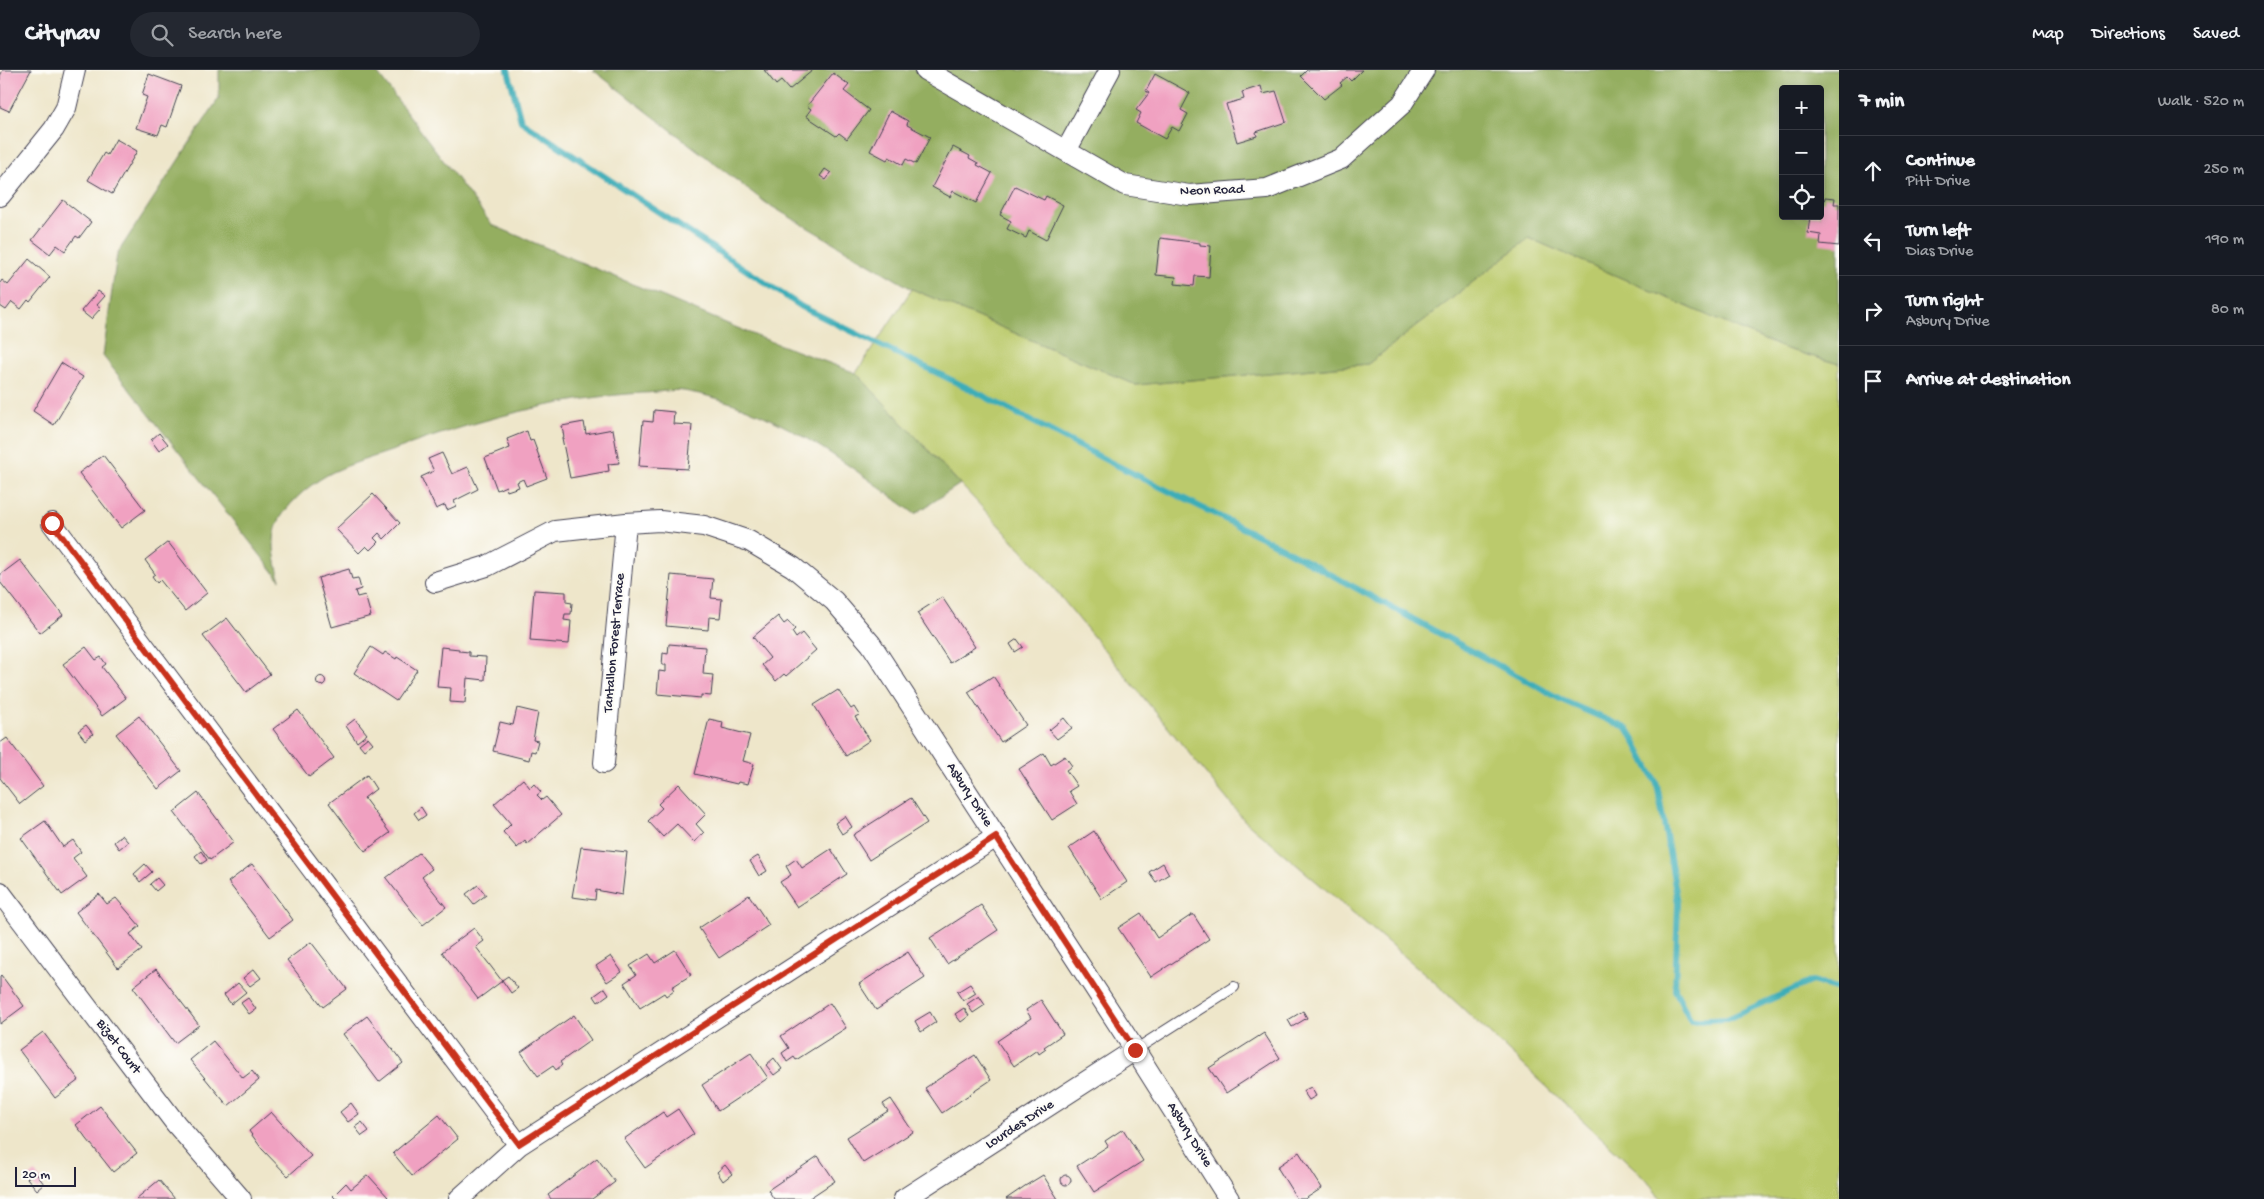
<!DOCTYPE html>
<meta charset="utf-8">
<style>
:root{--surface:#171b24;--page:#242831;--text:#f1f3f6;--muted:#9ea1a6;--line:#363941}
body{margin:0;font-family:"Gochi Hand",sans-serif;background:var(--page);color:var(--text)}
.controls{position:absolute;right:15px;top:15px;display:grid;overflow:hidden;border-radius:5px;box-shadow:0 2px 12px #0003}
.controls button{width:45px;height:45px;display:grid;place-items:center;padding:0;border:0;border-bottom:1px solid var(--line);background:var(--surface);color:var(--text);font:25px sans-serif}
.scale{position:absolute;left:15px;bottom:12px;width:61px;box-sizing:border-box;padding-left:5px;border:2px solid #22223b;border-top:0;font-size:14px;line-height:18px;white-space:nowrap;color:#22223b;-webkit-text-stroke:4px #fdfcf7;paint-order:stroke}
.stop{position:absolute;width:15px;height:15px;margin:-11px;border:4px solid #c8321e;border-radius:50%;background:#fff}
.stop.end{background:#c8321e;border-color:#fff;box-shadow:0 1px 5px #0008}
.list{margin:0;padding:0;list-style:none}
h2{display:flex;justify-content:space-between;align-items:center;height:65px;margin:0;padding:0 20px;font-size:21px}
h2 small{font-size:16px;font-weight:400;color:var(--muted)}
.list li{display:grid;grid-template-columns:32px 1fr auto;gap:15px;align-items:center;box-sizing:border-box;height:70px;padding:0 20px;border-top:1px solid var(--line)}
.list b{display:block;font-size:19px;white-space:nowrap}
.list p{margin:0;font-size:16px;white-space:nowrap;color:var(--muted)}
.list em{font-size:16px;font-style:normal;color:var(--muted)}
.icon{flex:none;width:28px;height:28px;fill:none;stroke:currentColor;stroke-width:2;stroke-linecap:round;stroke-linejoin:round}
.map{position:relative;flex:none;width:1839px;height:1129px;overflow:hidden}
header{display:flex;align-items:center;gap:30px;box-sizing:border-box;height:70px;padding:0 25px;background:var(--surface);border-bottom:1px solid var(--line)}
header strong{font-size:24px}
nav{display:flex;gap:28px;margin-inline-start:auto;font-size:18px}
.search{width:350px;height:45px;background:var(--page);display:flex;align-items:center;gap:12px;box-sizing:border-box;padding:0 18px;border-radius:28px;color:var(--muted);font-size:19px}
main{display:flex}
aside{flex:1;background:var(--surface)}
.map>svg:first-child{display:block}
.green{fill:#bbca6c;stroke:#6e7654}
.forest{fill:#94ae60;stroke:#5b684e;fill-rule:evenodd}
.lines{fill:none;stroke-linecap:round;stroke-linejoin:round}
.stream{stroke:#3dadb8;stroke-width:6}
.building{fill:#f0a1c1}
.service-casing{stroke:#413f50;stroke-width:12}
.minor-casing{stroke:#413f50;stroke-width:22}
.service{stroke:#fff;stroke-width:10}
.minor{stroke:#fff;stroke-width:20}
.route{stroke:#c8321e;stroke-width:6}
.labels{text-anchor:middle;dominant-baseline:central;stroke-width:4.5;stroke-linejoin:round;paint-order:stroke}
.street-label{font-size:14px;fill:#22223b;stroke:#fdfcf7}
</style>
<header>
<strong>Citynav</strong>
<div class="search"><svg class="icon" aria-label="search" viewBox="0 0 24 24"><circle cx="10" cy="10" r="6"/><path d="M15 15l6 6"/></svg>Search here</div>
<nav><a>Map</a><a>Directions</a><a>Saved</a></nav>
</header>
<main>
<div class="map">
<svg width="1839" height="1129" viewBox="0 0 1839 1129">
<rect width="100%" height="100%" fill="#fdfcf7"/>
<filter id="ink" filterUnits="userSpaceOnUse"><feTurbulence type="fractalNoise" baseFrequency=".02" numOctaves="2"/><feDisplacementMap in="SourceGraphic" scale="10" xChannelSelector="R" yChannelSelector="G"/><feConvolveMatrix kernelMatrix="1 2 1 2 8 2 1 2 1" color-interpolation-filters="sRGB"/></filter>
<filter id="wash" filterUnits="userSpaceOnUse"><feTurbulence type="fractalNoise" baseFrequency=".0096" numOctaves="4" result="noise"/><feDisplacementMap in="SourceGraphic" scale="20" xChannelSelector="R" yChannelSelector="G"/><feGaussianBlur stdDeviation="1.12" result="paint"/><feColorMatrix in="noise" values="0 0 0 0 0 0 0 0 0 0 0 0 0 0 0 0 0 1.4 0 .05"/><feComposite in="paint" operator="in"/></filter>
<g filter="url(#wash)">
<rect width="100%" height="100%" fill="#eee6ca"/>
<!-- green -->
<path class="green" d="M 1529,168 L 1783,278 L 1839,294 L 1839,1129 L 1660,1129 L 1648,1111 L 1430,908 L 1244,750 L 1023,481 L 856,303 L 912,219 L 1136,315 L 1368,294 Z"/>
<!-- forest -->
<path class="forest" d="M 219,0 L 375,0 L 492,155 L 759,267 L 856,303 L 960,414 L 915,444 C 847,393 771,335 684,321 C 671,319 656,323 642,323 C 557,328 474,351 394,380 C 374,387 352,393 333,402 C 313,412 293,428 281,447 C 269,467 275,488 280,510 L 103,286 L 117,184 L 219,28 Z
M 593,0 L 1839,0 L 1839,294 L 1783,278 L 1529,168 L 1368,294 L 1136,315 L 912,219 L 766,133 ZM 1783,19 L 1820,19 L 1820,146 L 1783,146 Z"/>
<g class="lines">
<!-- stream -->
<path class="stream" d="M 508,0 L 521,51 L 802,237 L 974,321 L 1108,391 L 1271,472 L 1564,631 L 1628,659 L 1657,714 L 1678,833 L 1675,920 L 1691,951 L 1727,949 L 1812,911 L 1839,919"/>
</g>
<g id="blocks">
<!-- building -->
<path class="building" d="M 3,0 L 31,0 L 9,41 L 0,37 L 0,6 Z
M 764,0 L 813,0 L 789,20 L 781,11 L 776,15 Z
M 1307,0 L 1362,0 L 1351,11 L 1347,7 L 1340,13 L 1342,15 L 1324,29 L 1301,6 Z
M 833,3 L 849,15 L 844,21 L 869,40 L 847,69 L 839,63 L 836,66 L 806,46 L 811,39 L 807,36 Z
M 149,4 L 181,16 L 167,57 L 162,55 L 158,65 L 136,58 L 147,27 L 142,25 Z
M 1155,4 L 1190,23 L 1181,40 L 1188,44 L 1179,61 L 1172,57 L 1165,69 L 1136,53 L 1141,43 L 1136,40 L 1149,23 L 1146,21 Z
M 1261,16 L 1263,24 L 1276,21 L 1286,52 L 1256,62 L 1257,66 L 1237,72 L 1226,34 L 1244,29 L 1242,22 Z
M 890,41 L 908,51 L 907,55 L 930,67 L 916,94 L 906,89 L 903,95 L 889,87 L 887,90 L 870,81 Z
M 116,69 L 137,81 L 112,124 L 88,110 L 104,83 L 107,85 Z
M 953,77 L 970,86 L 969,88 L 978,93 L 977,95 L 992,103 L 976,133 L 953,121 L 950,127 L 932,117 Z
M 825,99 L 831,103 L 826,110 L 820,106 Z
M 1015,116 L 1044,130 L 1046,126 L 1063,135 L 1046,170 L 1029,161 L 1026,168 L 1007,159 L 1011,151 L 1000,145 Z
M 1825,127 L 1835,128 L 1834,134 L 1839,134 L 1839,176 L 1820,174 L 1821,165 L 1808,163 L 1810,146 L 1820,146 L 1820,132 L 1824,132 Z
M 63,130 L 91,152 L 79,168 L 76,166 L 65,181 L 57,175 L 50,184 L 32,170 Z
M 1160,168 L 1200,173 L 1200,175 L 1211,176 L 1209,207 L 1195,206 L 1194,216 L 1175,214 L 1176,207 L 1156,205 Z
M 29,189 L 50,207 L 30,232 L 28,230 L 21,239 L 12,232 L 6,240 L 0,236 L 0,213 L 2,210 L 8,215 Z
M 98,221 L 105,226 L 97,235 L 101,238 L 91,249 L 81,241 Z
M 61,293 L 83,307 L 54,355 L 33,341 Z
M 654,340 L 674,342 L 673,354 L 692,355 L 688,399 L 639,396 L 643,351 L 653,352 Z
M 584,352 L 586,364 L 613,359 L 619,393 L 608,394 L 609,401 L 570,408 L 562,368 L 564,368 L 562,356 Z
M 527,361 L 530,371 L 533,370 L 547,408 L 526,416 L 523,409 L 517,412 L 519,417 L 507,421 L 506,416 L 497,420 L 485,388 L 510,378 L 507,369 Z
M 159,363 L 168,374 L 159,381 L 151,370 Z
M 442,383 L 452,404 L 468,397 L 478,419 L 454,431 L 456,436 L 447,440 L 445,435 L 436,439 L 421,407 L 434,401 L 428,389 Z
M 103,385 L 145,440 L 121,458 L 79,403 Z
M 373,424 L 400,453 L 384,469 L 379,463 L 374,468 L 378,472 L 370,480 L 366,476 L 359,483 L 336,459 Z
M 168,472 L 207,523 L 185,541 L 160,510 L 157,513 L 152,506 L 155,504 L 145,490 Z
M 20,490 L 63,545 L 40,563 L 0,512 L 0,505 Z
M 349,499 L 352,509 L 358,508 L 361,519 L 355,521 L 357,527 L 365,525 L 371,546 L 332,557 L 318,508 Z
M 671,505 L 713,509 L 711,528 L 722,529 L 720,548 L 709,547 L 708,560 L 666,556 Z
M 534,520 L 566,522 L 566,532 L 572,533 L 571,544 L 565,544 L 564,550 L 571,551 L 569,574 L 530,571 Z
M 942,527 L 975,577 L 950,593 L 917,543 Z
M 778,546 L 784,554 L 788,551 L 795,559 L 792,562 L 796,568 L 802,563 L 816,580 L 786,606 L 784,604 L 776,611 L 762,595 L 770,588 L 753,567 Z
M 227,548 L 270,604 L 246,622 L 203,566 Z
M 1017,569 L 1023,577 L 1015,582 L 1010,574 Z
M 669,574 L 705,577 L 703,604 L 713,605 L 711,626 L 701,625 L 701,628 L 657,624 L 659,601 L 666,602 L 666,595 L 662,595 L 663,583 L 668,584 Z
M 86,577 L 96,590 L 101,587 L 106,594 L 102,597 L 126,628 L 102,646 L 63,594 Z
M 371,577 L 383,585 L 385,582 L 396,589 L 397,587 L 417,600 L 396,631 L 354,603 Z
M 441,577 L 459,579 L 459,581 L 469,582 L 469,586 L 486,587 L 485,610 L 467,608 L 465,633 L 450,632 L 451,618 L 437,617 Z
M 993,606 L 1026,655 L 1001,672 L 968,622 Z
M316.5 611a4.5 4.5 0 1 1 9 0a4.5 4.5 0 1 1-9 0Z
M 838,620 L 851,639 L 854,637 L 859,645 L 855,647 L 870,670 L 846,686 L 814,635 Z
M 517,638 L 538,643 L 533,670 L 538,671 L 535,682 L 531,681 L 529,690 L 493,681 L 500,652 L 513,655 Z
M 298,640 L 334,688 L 309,707 L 273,659 Z
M 139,646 L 181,701 L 158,719 L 116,664 Z
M 1064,648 L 1072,658 L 1057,669 L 1049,660 Z
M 355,649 L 367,664 L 357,672 L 346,656 Z
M 709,649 L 723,652 L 722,658 L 750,665 L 743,691 L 754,694 L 748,714 L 738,712 L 737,714 L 695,704 Z
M 86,655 L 93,664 L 85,670 L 78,661 Z
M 368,667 L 373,673 L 364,680 L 359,674 Z
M 7,668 L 43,716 L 20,734 L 0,708 L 0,673 Z
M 1044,683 L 1051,695 L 1065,686 L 1072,696 L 1066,700 L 1077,716 L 1069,721 L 1077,734 L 1052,750 L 1019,699 Z
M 367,705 L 376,719 L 364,728 L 390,763 L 365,781 L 329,733 Z
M 523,709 L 530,718 L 534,714 L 541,722 L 537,725 L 542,730 L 546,727 L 561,745 L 527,774 L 525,771 L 517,778 L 503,762 L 511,754 L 494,734 Z
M 679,714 L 706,744 L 696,754 L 704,763 L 694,772 L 677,754 L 663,767 L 648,751 L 662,738 L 658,734 Z
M 198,723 L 234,772 L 210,790 L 174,742 Z
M 911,728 L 927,753 L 869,790 L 853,765 Z
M 421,737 L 426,745 L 419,750 L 414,743 Z
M 845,746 L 852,757 L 842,764 L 835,753 Z
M 45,751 L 63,777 L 73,770 L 81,782 L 73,788 L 87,807 L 62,825 L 21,768 Z
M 1094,761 L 1127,812 L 1102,829 L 1069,778 Z
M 122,765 L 128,772 L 119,779 L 114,772 Z
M 581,777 L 627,782 L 622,825 L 596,820 L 595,830 L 572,827 Z
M 831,779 L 847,804 L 797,837 L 780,812 L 791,805 L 786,796 L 796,789 L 802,798 Z
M 201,781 L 207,790 L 201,794 L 195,786 Z
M 419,783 L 432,799 L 422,807 L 446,837 L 423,855 L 386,808 Z
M 758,786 L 767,801 L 759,806 L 750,791 Z
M 1163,793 L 1169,804 L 1156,812 L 1149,802 Z
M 145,794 L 152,802 L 140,812 L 134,804 Z
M 252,794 L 293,850 L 270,867 L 228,812 Z
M 157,808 L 163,815 L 156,821 L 150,814 Z
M 478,815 L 486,825 L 474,834 L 466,824 Z
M 99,824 L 107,834 L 116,828 L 140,856 L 130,864 L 142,880 L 118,898 L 76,842 Z
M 749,825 L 769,855 L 719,888 L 699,858 Z
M 981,835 L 998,860 L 947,894 L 930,868 Z
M 1141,843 L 1157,868 L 1193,844 L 1209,869 L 1151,907 L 1118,858 Z
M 474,858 L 484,871 L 476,877 L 502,911 L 478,929 L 442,882 Z
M 311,872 L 347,919 L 323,937 L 287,890 Z
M 675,880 L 691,905 L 672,917 L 674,920 L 666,926 L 664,923 L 640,938 L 624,913 L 636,905 L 630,896 L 649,884 L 655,893 Z
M 908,882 L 925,908 L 876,940 L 859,914 Z
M 611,886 L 622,902 L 607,912 L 596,896 Z
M 156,899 L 199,955 L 175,973 L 133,917 Z
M 254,899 L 261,908 L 250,916 L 243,908 Z
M 1,905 L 24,936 L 0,954 L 0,906 Z
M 508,906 L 518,918 L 511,923 L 502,910 Z
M 238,913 L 246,922 L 231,934 L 224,925 Z
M 970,914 L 976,923 L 963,931 L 957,922 Z
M 605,918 L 609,924 L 598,932 L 594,926 Z
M 979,926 L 985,935 L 973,943 L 967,934 Z
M 248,928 L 256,939 L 249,944 L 241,933 Z
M 1041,930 L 1063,964 L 1044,977 L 1046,979 L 1039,984 L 1037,980 L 1014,996 L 997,971 L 1031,948 L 1026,940 Z
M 830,933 L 846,958 L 796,990 L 794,987 L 787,992 L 782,983 L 789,978 L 781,966 Z
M 964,938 L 969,946 L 961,952 L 955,944 Z
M 1303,941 L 1307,948 L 1292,957 L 1288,950 Z
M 930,942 L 936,952 L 921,962 L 915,951 Z
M 574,945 L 591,970 L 560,992 L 562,995 L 556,1000 L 553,996 L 538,1006 L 521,982 Z
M 367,946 L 403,993 L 379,1012 L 343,964 Z
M 43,962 L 79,1010 L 55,1028 L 19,980 Z
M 1264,963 L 1280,988 L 1226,1023 L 1209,998 Z
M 213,971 L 243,1008 L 252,1001 L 259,1010 L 228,1036 L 190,990 Z
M 751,983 L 768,1008 L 718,1041 L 702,1015 Z
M 975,985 L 991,1010 L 942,1043 L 925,1018 Z
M 774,988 L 782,999 L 774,1005 L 766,995 Z
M 1311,1017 L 1316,1026 L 1309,1030 L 1303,1021 Z
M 891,1029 L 913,1062 L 863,1093 L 847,1067 L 888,1041 L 883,1034 Z
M 351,1033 L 359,1044 L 348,1052 L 340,1042 Z
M 100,1036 L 137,1083 L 113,1102 L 76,1055 Z
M 678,1039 L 694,1064 L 645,1098 L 624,1069 L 663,1042 L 666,1047 Z
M 271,1042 L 311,1086 L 288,1106 L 262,1079 L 249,1061 Z
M 439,1045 L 458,1069 L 412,1106 L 393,1083 Z
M 362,1052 L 369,1061 L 362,1066 L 355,1057 Z
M 1123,1059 L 1143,1091 L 1094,1122 L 1077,1096 L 1108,1076 L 1105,1071 Z
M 1299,1082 L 1322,1118 L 1305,1129 L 1297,1129 L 1277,1097 Z
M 818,1086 L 835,1111 L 808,1129 L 774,1129 L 768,1120 Z
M 597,1088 L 615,1112 L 592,1129 L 551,1129 L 548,1125 Z
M 725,1095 L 732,1104 L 723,1111 L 717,1102 Z
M 35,1102 L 44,1114 L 37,1120 L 27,1108 Z
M1061 1110a5 5 0 1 1 10 0a5 5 0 1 1-10 0Z
M 368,1105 L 388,1127 L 385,1129 L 336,1129 L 333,1126 L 346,1113 L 351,1119 Z
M 1043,1105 L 1058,1129 L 1006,1129 L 1025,1116 Z
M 159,1110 L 175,1129 L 136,1129 Z"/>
</g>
</g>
<g filter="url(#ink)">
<use href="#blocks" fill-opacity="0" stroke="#413f50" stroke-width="1"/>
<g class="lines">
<!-- service casing -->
<g class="service-casing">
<path id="service" d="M 1135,980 L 1234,917"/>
</g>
<!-- minor casing -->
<g class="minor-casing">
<path id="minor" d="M 925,0 L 1125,115 L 1189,125 L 1267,119 L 1341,89 L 1402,34 L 1424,0
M 1066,81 L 1110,0
M 0,126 L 54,59 L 66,38 L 75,0
M 52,453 L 519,1075
M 435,512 L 487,496 L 555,461 L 626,453 L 660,451 L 704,456 L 749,471 L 793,497 L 834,531 L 871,574 L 1135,980 L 1229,1129
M 604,693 L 626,453
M 0,822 L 176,1054 L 241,1129
M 459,1129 L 519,1075 L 996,767
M 904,1129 L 1135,980"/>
</g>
<!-- service -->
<use href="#service" class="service"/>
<!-- minor -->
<use href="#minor" class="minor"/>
</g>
</g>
<g class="lines" filter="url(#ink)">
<!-- route -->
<path class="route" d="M 52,453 L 519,1074 L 996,767 L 1135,980"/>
</g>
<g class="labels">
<!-- street labels -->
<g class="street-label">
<text transform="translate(1212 121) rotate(-2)">Neon Road</text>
<text transform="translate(615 573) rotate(-85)">Tantallon Forest Terrace</text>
<text transform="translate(969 725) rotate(57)">Asbury Drive</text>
<text transform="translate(118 977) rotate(53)">Bizet Court</text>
<text transform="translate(1020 1055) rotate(-33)">Lourdes Drive</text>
<text transform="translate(1189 1065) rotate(58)">Asbury Drive</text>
</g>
</g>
</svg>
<div class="controls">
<button>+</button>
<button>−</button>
<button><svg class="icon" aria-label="locate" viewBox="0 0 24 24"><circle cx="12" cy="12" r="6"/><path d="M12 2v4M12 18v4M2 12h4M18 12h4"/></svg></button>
</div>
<div class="scale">20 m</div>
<div class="stop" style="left:52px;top:453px"></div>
<div class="stop end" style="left:1135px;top:980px"></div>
</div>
<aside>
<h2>7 min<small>Walk · 520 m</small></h2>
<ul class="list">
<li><svg class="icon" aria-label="ahead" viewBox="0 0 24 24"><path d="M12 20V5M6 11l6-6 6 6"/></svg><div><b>Continue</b><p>Pitt Drive</p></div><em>250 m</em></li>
<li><svg class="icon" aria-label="left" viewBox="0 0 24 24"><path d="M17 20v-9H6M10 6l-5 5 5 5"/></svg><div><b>Turn left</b><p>Dias Drive</p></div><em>190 m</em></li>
<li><svg class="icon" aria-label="right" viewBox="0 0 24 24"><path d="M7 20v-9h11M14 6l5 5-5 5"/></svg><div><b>Turn right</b><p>Asbury Drive</p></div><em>80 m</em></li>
<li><svg class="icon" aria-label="arrive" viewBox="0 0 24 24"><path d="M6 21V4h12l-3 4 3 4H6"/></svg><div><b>Arrive at destination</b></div></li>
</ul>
</aside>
</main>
